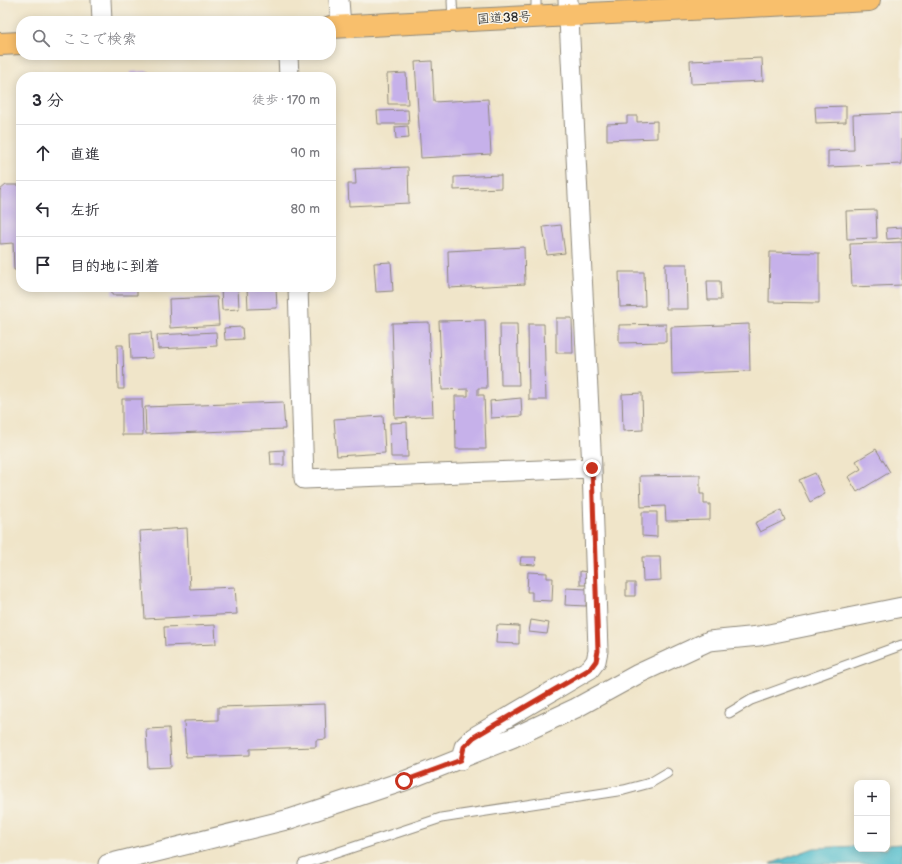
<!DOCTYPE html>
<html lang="ja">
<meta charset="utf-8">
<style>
:root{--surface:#fff;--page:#f2f2f3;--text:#2b2b33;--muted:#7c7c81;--line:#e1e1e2}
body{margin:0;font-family:"Balsamiq Sans","Klee One",sans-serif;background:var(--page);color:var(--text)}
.controls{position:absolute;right:12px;bottom:12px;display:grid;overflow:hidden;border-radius:8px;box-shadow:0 2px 10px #0003}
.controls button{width:36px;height:36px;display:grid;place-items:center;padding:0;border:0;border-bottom:1px solid var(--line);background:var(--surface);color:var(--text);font:20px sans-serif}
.stop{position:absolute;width:12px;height:12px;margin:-9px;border:3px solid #c8321e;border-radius:50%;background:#fff}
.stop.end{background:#c8321e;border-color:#fff;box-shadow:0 1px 4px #0008}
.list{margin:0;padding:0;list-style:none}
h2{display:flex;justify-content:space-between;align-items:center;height:52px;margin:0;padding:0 16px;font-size:17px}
h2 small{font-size:13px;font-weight:400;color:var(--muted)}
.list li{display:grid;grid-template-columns:26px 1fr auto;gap:12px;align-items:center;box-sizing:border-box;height:56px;padding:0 16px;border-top:1px solid var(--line)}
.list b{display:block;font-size:15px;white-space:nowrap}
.list em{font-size:13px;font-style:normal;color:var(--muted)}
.icon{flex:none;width:22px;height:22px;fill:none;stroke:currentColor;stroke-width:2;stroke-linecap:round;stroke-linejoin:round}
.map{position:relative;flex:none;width:902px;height:864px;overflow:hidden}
.search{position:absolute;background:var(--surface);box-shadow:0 2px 10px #0003;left:16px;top:16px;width:320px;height:44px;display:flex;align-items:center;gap:10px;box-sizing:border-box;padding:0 14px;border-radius:16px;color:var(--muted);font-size:15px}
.panel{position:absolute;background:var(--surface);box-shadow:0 2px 10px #0003;left:16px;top:72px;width:320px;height:220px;border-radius:16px}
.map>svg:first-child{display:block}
.water{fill:#53becd;stroke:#3f747c}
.building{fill:#c6b1ea}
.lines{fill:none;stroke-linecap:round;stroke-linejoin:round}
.service-casing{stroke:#8e887a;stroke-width:11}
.minor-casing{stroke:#8e887a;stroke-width:21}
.trunk-casing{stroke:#8e887a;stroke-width:24}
.service{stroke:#fff;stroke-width:9}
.minor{stroke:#fff;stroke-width:19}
.trunk{stroke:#f8bf6c;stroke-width:22}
.route{stroke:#c8321e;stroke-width:5}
.labels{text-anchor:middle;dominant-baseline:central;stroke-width:3;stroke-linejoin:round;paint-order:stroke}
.street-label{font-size:13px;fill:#2b2b2b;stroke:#f7f3e8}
</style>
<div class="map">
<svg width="902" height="864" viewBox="0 0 902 864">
<rect width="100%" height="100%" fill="#f7f3e8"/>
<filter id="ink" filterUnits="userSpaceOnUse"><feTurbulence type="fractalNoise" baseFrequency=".025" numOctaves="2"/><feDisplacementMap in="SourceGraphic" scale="8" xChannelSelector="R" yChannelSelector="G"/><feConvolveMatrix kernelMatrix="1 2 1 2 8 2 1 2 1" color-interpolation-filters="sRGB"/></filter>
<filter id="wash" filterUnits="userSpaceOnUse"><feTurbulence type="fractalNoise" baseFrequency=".012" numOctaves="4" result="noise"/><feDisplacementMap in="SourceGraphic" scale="16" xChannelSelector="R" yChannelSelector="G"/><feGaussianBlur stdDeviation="0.9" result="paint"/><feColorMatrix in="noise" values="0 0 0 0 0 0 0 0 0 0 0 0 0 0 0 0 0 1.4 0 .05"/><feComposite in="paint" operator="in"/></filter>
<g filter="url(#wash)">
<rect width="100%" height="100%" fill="#f0e5c9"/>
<!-- water -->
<path class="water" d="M 902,844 L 902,864 L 770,864 L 814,848 L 857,846 L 857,849 L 887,849 L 887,845 Z"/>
<g id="blocks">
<!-- building -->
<path class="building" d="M 762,58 L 763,81 L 691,84 L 690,61 Z
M 432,61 L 434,102 L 488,99 L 491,154 L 421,158 L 415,62 Z
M 148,71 L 148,77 L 131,77 L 130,72 Z
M 406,73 L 408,104 L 388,104 L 387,74 Z
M 846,106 L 846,122 L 816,123 L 815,107 Z
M 408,110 L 409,124 L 378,124 L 377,111 Z
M 902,113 L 902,164 L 828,167 L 828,151 L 854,150 L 853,115 Z
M 627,116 L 637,116 L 637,122 L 657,121 L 657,138 L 607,140 L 607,124 L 627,123 Z
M 408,126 L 409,138 L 396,139 L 395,127 Z
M 408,167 L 409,203 L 349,206 L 348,184 L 356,184 L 355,169 Z
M 501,175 L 501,188 L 454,190 L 454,177 Z
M 6,185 L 21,185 L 21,270 L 14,270 L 13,243 L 0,244 L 0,190 Z
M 876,210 L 877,238 L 847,239 L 846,211 Z
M 561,225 L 565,253 L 547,255 L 543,227 Z
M 902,227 L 902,238 L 887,239 L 886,228 Z
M 902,242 L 902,285 L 852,287 L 850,244 Z
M 524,247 L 525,284 L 449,288 L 448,251 Z
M 770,252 L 819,253 L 819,303 L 769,302 Z
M 391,262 L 393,291 L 376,292 L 374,263 Z
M 665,264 L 687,264 L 688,309 L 666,309 Z
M 619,272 L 644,272 L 645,306 L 620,307 Z
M 707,281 L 720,281 L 721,300 L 708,300 Z
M 112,287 L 137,287 L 137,295 L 112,295 Z
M 221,287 L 238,287 L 239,309 L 222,310 Z
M 247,287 L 276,287 L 277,308 L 248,309 Z
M 217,297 L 219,325 L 170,328 L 169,299 Z
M 556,318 L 572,318 L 573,353 L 556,353 Z
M 485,320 L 487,388 L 478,388 L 478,395 L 484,395 L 486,449 L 456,449 L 455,396 L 468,396 L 468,389 L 442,390 L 439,321 Z
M 429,322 L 433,416 L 395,418 L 392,323 Z
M 500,324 L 517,324 L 519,385 L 501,385 Z
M 528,324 L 544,324 L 546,400 L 529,400 Z
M 666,324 L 666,342 L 619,343 L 619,325 Z
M 749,324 L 750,371 L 672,374 L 671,327 Z
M 242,327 L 243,339 L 225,340 L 224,328 Z
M 151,332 L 153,358 L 131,359 L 130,333 Z
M 216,332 L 217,346 L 158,349 L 157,335 Z
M 117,345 L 123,345 L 124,389 L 118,389 Z
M 642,393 L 643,430 L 623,431 L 622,394 Z
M 521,398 L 522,416 L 491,418 L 490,401 Z
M 122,399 L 142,399 L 143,435 L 122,435 Z
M 283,402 L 285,429 L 146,434 L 145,407 Z
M 383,416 L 385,453 L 337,456 L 334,419 Z
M 407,422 L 408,457 L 391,457 L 390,423 Z
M 876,449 L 890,472 L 857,492 L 848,477 L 861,469 L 856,461 Z
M 284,450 L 284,465 L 271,465 L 270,451 Z
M 815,473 L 825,494 L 810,502 L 799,480 Z
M 700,475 L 700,494 L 704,494 L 704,504 L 710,504 L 710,520 L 666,521 L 665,506 L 641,507 L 640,476 Z
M 781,510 L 785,520 L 760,532 L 755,523 Z
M 642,512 L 657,512 L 657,537 L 642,536 Z
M 187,528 L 190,589 L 235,587 L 237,614 L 145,619 L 140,531 Z
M 521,557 L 536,557 L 535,565 L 520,564 Z
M 642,557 L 660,557 L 661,580 L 643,581 Z
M 580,571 L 587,572 L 586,585 L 580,585 Z
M 528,572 L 547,573 L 547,578 L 553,578 L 552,601 L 532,600 L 532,592 L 527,592 Z
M 626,583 L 635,583 L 635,596 L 626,596 Z
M 566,588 L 587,589 L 586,606 L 565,605 Z
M 531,620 L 549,623 L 547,634 L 529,632 Z
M 215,625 L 216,644 L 165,646 L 164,627 Z
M 497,625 L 519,626 L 519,644 L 496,643 Z
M 325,704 L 326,739 L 316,740 L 316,747 L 250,749 L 250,755 L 186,757 L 184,721 L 218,720 L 218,707 Z
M 169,728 L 171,767 L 148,768 L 146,729 Z"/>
</g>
</g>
<g filter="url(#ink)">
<use href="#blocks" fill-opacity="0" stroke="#8e887a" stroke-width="1"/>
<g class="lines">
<!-- service casing -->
<g class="service-casing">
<path id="service" d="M 452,0 L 453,21
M 536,0 L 536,17
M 729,713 L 751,700 L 902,645
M 303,864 L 441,818 L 624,790 L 650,783 L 667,773"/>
</g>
<!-- minor casing -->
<g class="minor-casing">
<path id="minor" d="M 101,0 L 102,21
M 339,0 L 341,26
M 288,55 L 289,77
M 298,287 L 304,479 L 592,468
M 461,760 L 464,747 L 474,737 L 590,669 L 596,661 L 598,651 L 592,468 L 568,0
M 108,864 L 290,819 L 404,781 L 512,738 L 576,708 L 638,674 L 709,641 L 759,636 L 902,607"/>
</g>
<!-- trunk casing -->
<g class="trunk-casing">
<path id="trunk" d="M 331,27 L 869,0
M 0,44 L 21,43"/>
</g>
<!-- service -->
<use href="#service" class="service"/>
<!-- minor -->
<use href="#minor" class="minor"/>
<!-- trunk -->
<use href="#trunk" class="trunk"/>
</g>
</g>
<g class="lines" filter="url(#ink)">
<!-- route -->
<path class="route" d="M 404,781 L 461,760 L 464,747 L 474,737 L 590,669 L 596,661 L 598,651 L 592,468"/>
</g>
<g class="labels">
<!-- street labels -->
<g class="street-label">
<text transform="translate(504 18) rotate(-3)">国道38号</text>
</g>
</g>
</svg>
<div class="controls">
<button>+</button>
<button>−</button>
</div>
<div class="stop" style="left:404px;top:781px"></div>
<div class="stop end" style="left:592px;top:468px"></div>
<div class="search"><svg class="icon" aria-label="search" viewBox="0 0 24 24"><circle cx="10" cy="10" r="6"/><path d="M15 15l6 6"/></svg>ここで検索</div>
<section class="panel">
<h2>3 分<small>徒歩 · 170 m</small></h2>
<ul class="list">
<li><svg class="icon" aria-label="ahead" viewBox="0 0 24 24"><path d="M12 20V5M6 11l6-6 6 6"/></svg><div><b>直進</b></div><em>90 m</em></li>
<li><svg class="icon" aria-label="left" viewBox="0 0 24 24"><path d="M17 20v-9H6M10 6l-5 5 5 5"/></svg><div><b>左折</b></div><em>80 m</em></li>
<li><svg class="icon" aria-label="arrive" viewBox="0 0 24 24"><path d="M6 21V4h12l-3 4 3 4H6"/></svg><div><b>目的地に到着</b></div></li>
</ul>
</section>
</div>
